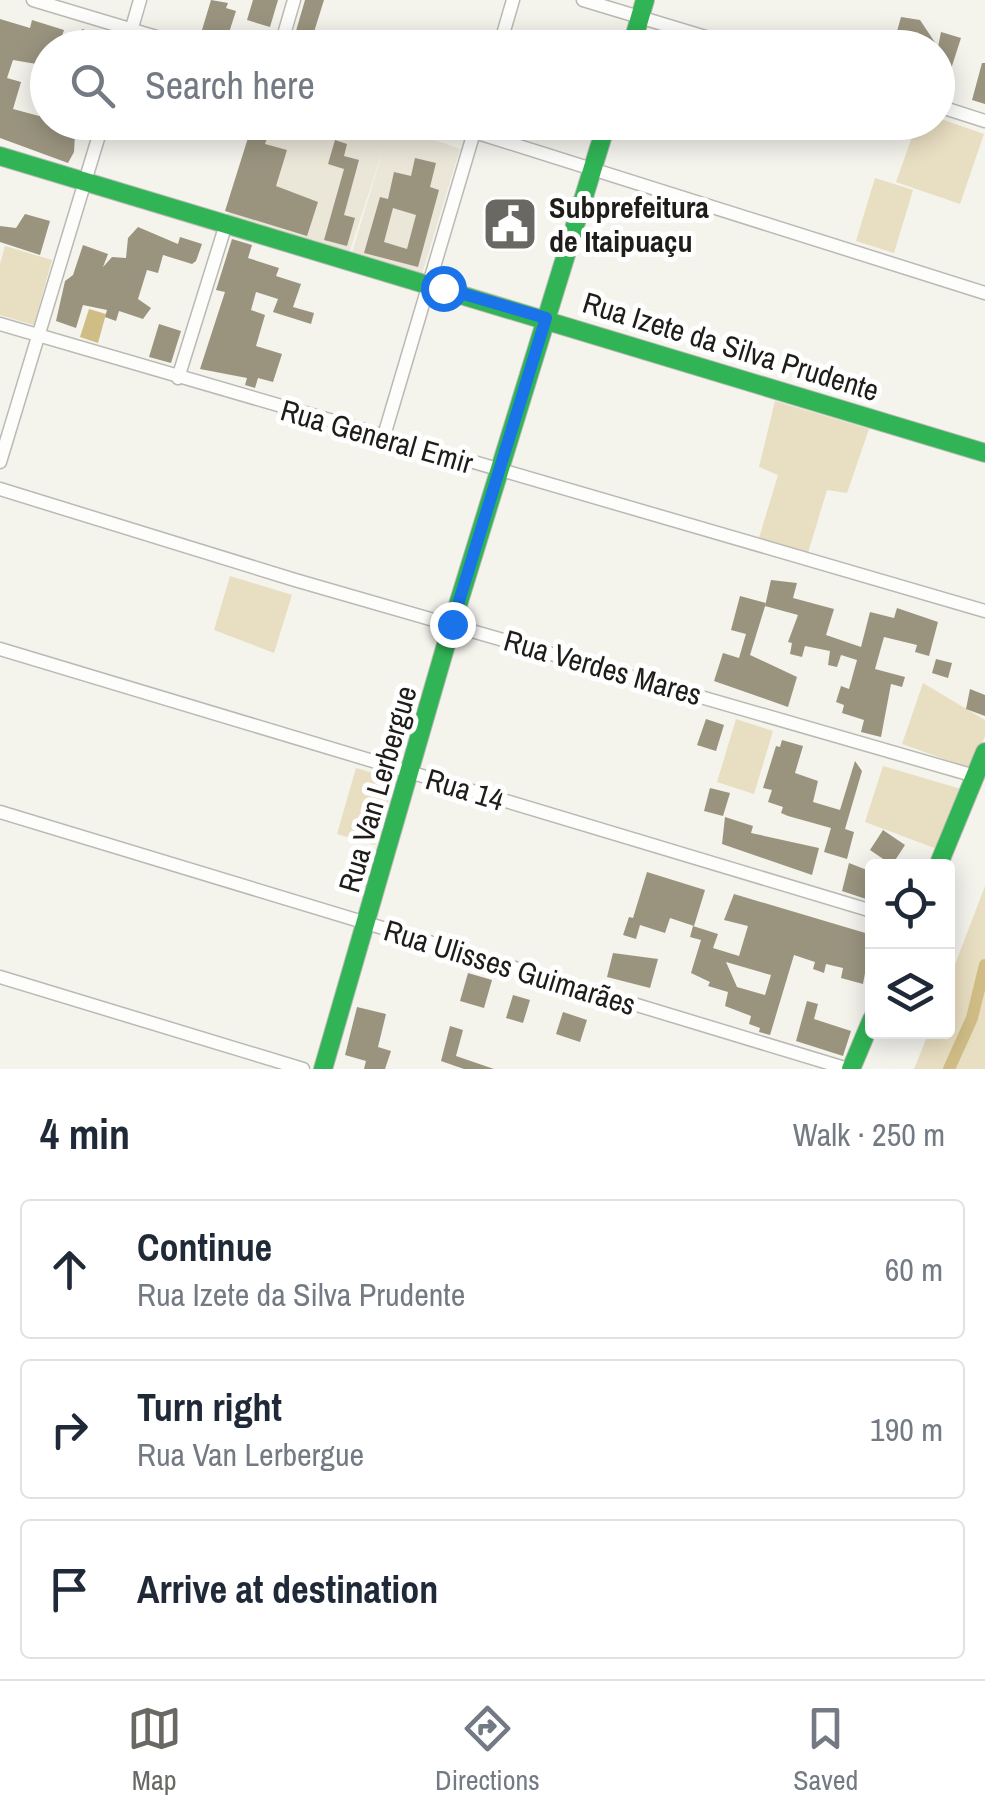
<!DOCTYPE html>
<meta charset="utf-8">
<style>
:root{--surface:#fff;--page:#f6f6f7;--text:#1f2937;--muted:#747a83;--line:#e0e1e3;--accent:#696863}
body{margin:0;font-family:"Archivo Narrow",sans-serif;background:var(--page);color:var(--text)}
.controls{position:absolute;right:30px;bottom:30px;display:grid;overflow:hidden;border-radius:10px;box-shadow:0 5px 25px #0003}
.controls button{width:90px;height:90px;display:grid;place-items:center;padding:0;border:0;border-bottom:2px solid var(--line);background:var(--surface);color:var(--text);font:50px sans-serif}
.stop{position:absolute;width:30px;height:30px;margin:-22px;border:8px solid #1a73e8;border-radius:50%;background:#fff}
.stop.end{background:#1a73e8;border-color:#fff;box-shadow:0 2px 10px #0008}
.list{margin:0;padding:0;list-style:none}
h2{display:flex;justify-content:space-between;align-items:center;height:130px;margin:0;padding:0 40px;font-size:42px}
h2 small{font-size:32px;font-weight:400;color:var(--muted)}
.list li{display:grid;grid-template-columns:65px 1fr auto;gap:30px;align-items:center;box-sizing:border-box;height:140px;margin:0 20px 20px;padding:0 20px;border:2px solid var(--line);border-radius:10px}
.list b{display:block;font-size:38px;white-space:nowrap}
.list p{margin:0;font-size:32px;white-space:nowrap;color:var(--muted)}
.list em{font-size:32px;font-style:normal;color:var(--muted)}
.icon{flex:none;width:55px;height:55px;fill:none;stroke:currentColor;stroke-width:2;stroke-linecap:round;stroke-linejoin:round}
.map{position:relative;flex:none;width:985px;height:1069px;overflow:hidden}
.search{position:absolute;background:var(--surface);box-shadow:0 5px 25px #0003;left:30px;right:30px;top:30px;height:110px;display:flex;align-items:center;gap:25px;box-sizing:border-box;padding:0 35px;border-radius:55px;color:var(--muted);font-size:38px}
.sheet{height:610px;background:var(--surface)}
nav{display:flex;justify-content:space-around;align-items:center;box-sizing:border-box;height:140px;border-top:2px solid var(--line);background:var(--surface);font-size:28px;color:var(--muted)}
nav a{display:grid;justify-items:center;gap:5px}
nav .on{color:var(--accent)}
.map>svg:first-child{display:block}
.built{fill:#eae6d8}
.green{fill:#e8dec2}
.water{fill:#d0bd86}
.lines{fill:none;stroke-linecap:round;stroke-linejoin:round}
.canal{stroke:#d0bd86;stroke-width:12}
.building{fill:#9a947f;fill-rule:evenodd}
.street-casing{stroke:#bab9b4;stroke-width:15}
.fast-casing{stroke:#bab9b4;stroke-width:20}
.street{stroke:#fdfdfc;stroke-width:12}
.fast{stroke:#30b455;stroke-width:18}
.route{stroke:#1a73e8;stroke-width:12}
.labels{text-anchor:middle;dominant-baseline:central;stroke-width:10;stroke-linejoin:round;paint-order:stroke}
.poi-label{font-size:30px;font-weight:bold;fill:#1e1d19;stroke:#fff;text-anchor:start}
.street-label{font-size:30px;fill:#1e1d19;stroke:#fff}
</style>
<div class="map">
<svg width="985" height="1069" viewBox="0 0 985 1069">
<rect width="100%" height="100%" fill="#f4f3ec"/>
<!-- built -->
<path class="built" d="M 253,123 L 386,123 L 460,149 L 421,277 L 351,256 L 385,144 L 348,256 L 227,217 Z"/>
<!-- green -->
<path class="green" d="M 938,118 L 984,134 L 960,204 L 896,182 L 917,123 L 938,122 Z
M 875,178 L 913,190 L 894,253 L 856,241 Z
M 5,246 L 52,260 L 34,325 L 0,315 L 0,264 Z
M 775,401 L 869,429 L 847,493 L 827,490 L 808,553 L 759,538 L 778,475 L 759,467 Z
M 230,576 L 292,595 L 274,653 L 214,630 Z
M 923,683 L 985,720 L 985,736 L 972,769 L 902,744 Z
M 736,719 L 773,731 L 754,794 L 717,782 Z
M 883,766 L 961,789 L 937,849 L 865,822 Z
M 356,768 L 395,779 L 375,845 L 337,834 Z
M 985,886 L 985,1069 L 914,1069 L 929,1032 L 948,1032 L 948,983 Z"/>
<!-- water -->
<path class="water" d="M 89,309 L 106,314 L 98,343 L 80,337 Z"/>
<g class="lines">
<!-- canal -->
<path class="canal" d="M 949,1069 L 972,1018 L 985,965"/>
</g>
<!-- building -->
<path class="building" d="M 211,0 L 228,3 L 226,8 L 236,11 L 224,48 L 205,48 L 199,40 Z
M 253,0 L 278,0 L 270,27 L 247,20 Z
M 305,0 L 324,0 L 309,48 L 291,48 Z
M 901,17 L 920,20 L 938,47 L 941,32 L 961,38 L 951,69 L 938,64 L 938,48 L 903,48 L 907,38 L 896,35 Z
M 0,19 L 30,28 L 32,20 L 64,30 L 58,48 L 48,48 L 48,66 L 13,60 L 7,78 L 21,82 L 13,109 L 39,116 L 48,96 L 48,122 L 87,122 L 83,136 L 75,134 L 74,152 L 68,163 L 0,138 Z
M 82,29 L 107,37 L 104,48 L 76,48 Z
M 982,63 L 985,63 L 985,104 L 972,100 Z
M 253,122 L 273,122 L 265,144 L 287,150 L 276,186 L 318,202 L 307,236 L 225,211 Z
M 335,140 L 347,144 L 344,156 L 359,160 L 344,215 L 355,218 L 347,246 L 324,240 L 344,169 L 328,164 Z
M 415,158 L 436,163 L 430,187 L 439,190 L 418,267 L 364,253 L 380,197 L 388,199 L 394,172 L 411,176 ZM 393,208 L 416,215 L 407,249 L 384,242 Z
M 25,214 L 50,221 L 40,255 L 0,242 L 0,226 L 16,228 Z
M 138,227 L 178,244 L 180,237 L 202,244 L 196,261 L 192,264 L 163,255 L 158,273 L 147,270 L 138,299 L 151,308 L 143,319 L 119,311 L 116,321 L 105,317 L 107,310 L 83,305 L 76,328 L 56,321 L 65,281 L 73,275 L 83,245 L 108,254 L 103,267 L 112,257 L 126,258 L 128,238 Z
M 232,239 L 252,245 L 248,258 L 279,268 L 276,276 L 301,284 L 293,307 L 314,313 L 311,324 L 273,312 L 278,299 L 256,292 L 251,310 L 265,315 L 256,346 L 282,354 L 273,382 L 258,378 L 255,388 L 245,385 L 247,378 L 200,369 L 225,292 L 216,290 Z
M 159,324 L 181,331 L 171,363 L 149,357 Z
M 771,580 L 797,583 L 793,598 L 834,609 L 826,635 L 861,647 L 870,612 L 894,618 L 897,608 L 938,622 L 929,656 L 915,652 L 917,645 L 884,637 L 875,669 L 905,677 L 902,687 L 891,684 L 881,737 L 861,732 L 864,720 L 842,713 L 844,705 L 836,702 L 841,686 L 849,689 L 857,660 L 841,655 L 837,667 L 828,665 L 830,651 L 805,646 L 802,657 L 790,654 L 792,643 L 788,642 L 798,615 L 765,606 Z
M 740,596 L 766,603 L 750,655 L 797,677 L 788,707 L 714,681 L 723,653 L 739,658 L 746,634 L 731,630 Z
M 936,659 L 952,663 L 948,678 L 932,673 Z
M 970,689 L 985,695 L 985,716 L 966,709 Z
M 706,719 L 724,725 L 716,751 L 697,745 Z
M 782,740 L 803,746 L 795,773 L 818,781 L 813,802 L 840,810 L 855,761 L 862,771 L 845,829 L 854,832 L 847,859 L 824,852 L 831,828 L 788,816 L 781,813 L 783,807 L 768,802 L 772,790 L 763,788 L 776,746 L 780,747 Z
M 710,788 L 730,793 L 723,816 L 704,811 Z
M 725,817 L 753,826 L 751,833 L 819,848 L 812,875 L 722,844 Z
M 883,830 L 905,845 L 892,865 L 870,850 Z
M 849,863 L 872,872 L 872,901 L 842,891 Z
M 647,872 L 705,890 L 694,926 L 670,918 L 665,933 L 640,925 L 636,939 L 623,935 L 629,917 L 633,918 Z
M 734,894 L 872,935 L 863,984 L 841,978 L 843,968 L 826,964 L 824,973 L 813,969 L 815,962 L 794,955 L 770,1035 L 759,1032 L 760,1028 L 749,1024 L 751,1016 L 725,1006 L 728,992 L 708,986 L 710,982 L 691,973 L 701,940 L 690,937 L 693,926 L 718,934 L 713,948 L 739,956 L 748,926 L 724,920 ZM 726,962 L 771,975 L 765,995 L 737,987 Z
M 613,953 L 658,959 L 650,988 L 607,977 Z
M 468,973 L 492,980 L 484,1008 L 460,1001 Z
M 513,995 L 530,1000 L 523,1023 L 506,1018 Z
M 807,1001 L 818,1004 L 814,1019 L 851,1031 L 843,1056 L 796,1041 Z
M 357,1007 L 386,1014 L 378,1047 L 391,1051 L 385,1069 L 364,1069 L 366,1061 L 345,1055 Z
M 563,1012 L 587,1020 L 580,1042 L 556,1034 Z
M 450,1026 L 463,1030 L 456,1056 L 494,1069 L 464,1069 L 441,1061 Z"/>
<g class="lines">
<!-- street casing -->
<g class="street-casing">
<path id="street" d="M 33,0 L 193,48
M 583,0 L 742,48
M 126,48 L 140,0
M 280,48 L 294,0
M 499,48 L 513,0
M 938,106 L 985,121
M 443,122 L 985,293
M 0,324 L 985,611
M 178,378 L 226,224
M 383,439 L 477,122
M 0,462 L 103,122
M 0,489 L 295,580 L 975,776
M 0,649 L 872,911
M 0,812 L 848,1069
M 0,977 L 303,1069"/>
</g>
<!-- fast casing -->
<g class="fast-casing">
<path id="fast" d="M 631,48 L 645,0
M 0,156 L 985,453
M 938,866 L 985,752
M 323,1069 L 452,624 L 607,122
M 851,1069 L 872,1019"/>
</g>
<!-- street -->
<use href="#street" class="street"/>
<!-- fast -->
<use href="#fast" class="fast"/>
</g>
<g class="lines">
<!-- route -->
<path class="route" d="M 443,288 L 546,318 L 452,624"/>
</g>
<!-- icons -->
<defs>
<g id="civic-square" transform="scale(2.875)"><rect x="-9" y="-9" width="18" height="18" rx="4" fill="#696863" stroke="#fff"/><path d="M-.6-6.5H3V-4.5H.6V-3L4-1V1h2V6H-6V1h2V-1L-.6-3ZM-1.2 2.5V6h2.4V2.5Z" fill="#fff"/></g>
</defs>
<g fill-rule="evenodd">
<use href="#civic-square" x="510" y="224"/>
</g>
<g class="labels">
<!-- poi labels -->
<g class="poi-label">
<text x="549" y="207">Subprefeitura<tspan x="549" dy="34">de Itaipuaçu</tspan></text>
</g>
<!-- street labels -->
<g class="street-label">
<text transform="translate(731 346) rotate(17)">Rua Izete da Silva Prudente</text>
<text transform="translate(377 436) rotate(16)">Rua General Emir</text>
<text transform="translate(603 667) rotate(16)">Rua Verdes Mares</text>
<text transform="translate(377 789) rotate(-74)">Rua Van Lerbergue</text>
<text transform="translate(465 789) rotate(17)">Rua 14</text>
<text transform="translate(510 967) rotate(17)">Rua Ulisses Guimarães</text>
</g>
</g>
</svg>
<div class="controls">
<button><svg class="icon" aria-label="locate" viewBox="0 0 24 24"><circle cx="12" cy="12" r="6"/><path d="M12 2v4M12 18v4M2 12h4M18 12h4"/></svg></button>
<button><svg class="icon" aria-label="layers" viewBox="0 0 24 24"><path d="M12 4l9 5-9 5-9-5zM3 14l9 5 9-5"/></svg></button>
</div>
<div class="stop" style="left:443px;top:288px"></div>
<div class="stop end" style="left:452px;top:624px"></div>
<div class="search"><svg class="icon" aria-label="search" viewBox="0 0 24 24"><circle cx="10" cy="10" r="6"/><path d="M15 15l6 6"/></svg>Search here</div>
</div>
<section class="sheet">
<h2>4 min<small>Walk · 250 m</small></h2>
<ul class="list">
<li><svg class="icon" aria-label="ahead" viewBox="0 0 24 24"><path d="M12 20V5M6 11l6-6 6 6"/></svg><div><b>Continue</b><p>Rua Izete da Silva Prudente</p></div><em>60 m</em></li>
<li><svg class="icon" aria-label="right" viewBox="0 0 24 24"><path d="M7 20v-9h11M14 6l5 5-5 5"/></svg><div><b>Turn right</b><p>Rua Van Lerbergue</p></div><em>190 m</em></li>
<li><svg class="icon" aria-label="arrive" viewBox="0 0 24 24"><path d="M6 21V4h12l-3 4 3 4H6"/></svg><div><b>Arrive at destination</b></div></li>
</ul>
</section>
<nav>
<a class="on"><svg class="icon" aria-label="map" viewBox="0 0 24 24"><path d="M3 6l6-2 6 2 6-2v14l-6 2-6-2-6 2zM9 4v14M15 6v14"/></svg>Map</a>
<a><svg class="icon" aria-label="directions" viewBox="0 0 24 24"><path d="M12 3l9 9-9 9-9-9zM9 14v-3h6M13 9l2 2-2 2"/></svg>Directions</a>
<a><svg class="icon" aria-label="saved" viewBox="0 0 24 24"><path d="M7 4h10v16l-5-4-5 4z"/></svg>Saved</a>
</nav>
